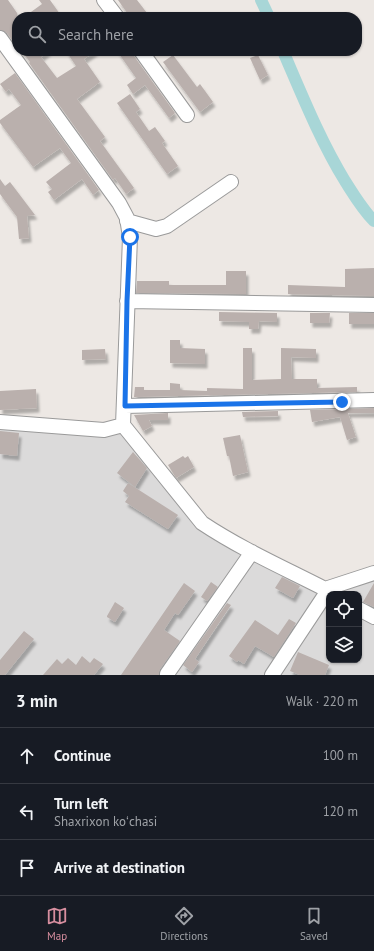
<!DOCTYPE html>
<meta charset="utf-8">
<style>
:root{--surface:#171b24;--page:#20242c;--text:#f1f3f6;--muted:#9ea1a6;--line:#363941;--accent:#d78e9f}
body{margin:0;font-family:"PT Sans",sans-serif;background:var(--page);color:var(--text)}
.controls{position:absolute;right:12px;bottom:12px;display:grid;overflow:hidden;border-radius:8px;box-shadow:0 1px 3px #0004}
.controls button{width:36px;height:36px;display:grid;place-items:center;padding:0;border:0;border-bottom:1px solid var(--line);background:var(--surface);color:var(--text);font:20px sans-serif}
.stop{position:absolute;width:12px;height:12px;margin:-9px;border:3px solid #1a73e8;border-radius:50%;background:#fff}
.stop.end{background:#1a73e8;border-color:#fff;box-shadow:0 1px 4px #0008}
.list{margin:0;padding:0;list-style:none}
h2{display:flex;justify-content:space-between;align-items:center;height:52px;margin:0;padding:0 16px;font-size:17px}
h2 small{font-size:13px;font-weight:400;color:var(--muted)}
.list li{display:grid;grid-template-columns:26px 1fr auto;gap:12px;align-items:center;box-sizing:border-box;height:56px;padding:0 16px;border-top:1px solid var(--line)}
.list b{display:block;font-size:15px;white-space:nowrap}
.list p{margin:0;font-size:13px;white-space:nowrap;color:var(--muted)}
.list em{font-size:13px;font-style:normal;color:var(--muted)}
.icon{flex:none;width:22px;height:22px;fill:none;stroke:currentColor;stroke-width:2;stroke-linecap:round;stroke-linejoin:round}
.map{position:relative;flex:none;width:374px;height:675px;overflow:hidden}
.search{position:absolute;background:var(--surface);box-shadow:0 1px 3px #0004;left:12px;right:12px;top:12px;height:44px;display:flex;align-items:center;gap:10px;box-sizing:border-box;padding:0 14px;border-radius:16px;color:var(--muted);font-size:15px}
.sheet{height:220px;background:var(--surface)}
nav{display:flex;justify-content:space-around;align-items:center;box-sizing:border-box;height:56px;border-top:1px solid var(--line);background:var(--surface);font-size:11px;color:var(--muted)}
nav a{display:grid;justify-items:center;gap:2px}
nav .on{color:var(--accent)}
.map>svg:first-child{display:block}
.residential{fill:#dbdada;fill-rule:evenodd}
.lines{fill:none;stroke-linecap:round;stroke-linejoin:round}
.canal{stroke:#a8d6d7;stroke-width:12}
.building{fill:#bab0ad;filter:url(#shadow)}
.minor-casing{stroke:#9a9a9a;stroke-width:16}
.minor{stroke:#fff;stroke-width:14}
.route{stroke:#1a73e8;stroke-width:5}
</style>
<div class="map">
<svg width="374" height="675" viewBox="0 0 374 675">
<defs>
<filter id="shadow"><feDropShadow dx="2.5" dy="4.5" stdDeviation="1" flood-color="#0004"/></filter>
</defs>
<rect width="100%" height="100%" fill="#ede8e4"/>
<!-- residential -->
<path class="residential" d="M 0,427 L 97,436 L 120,433 L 161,476 L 198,523 L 264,563 L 338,592 L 374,580 L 374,675 L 0,675 ZM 329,594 L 359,594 L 359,660 L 329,660 Z"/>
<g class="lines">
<!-- canal -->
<path class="canal" d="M 261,0 L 269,17
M 283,51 C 302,95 320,140 345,181 C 354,195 362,209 374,221"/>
</g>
<!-- building -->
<path class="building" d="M 0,0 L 8,0 L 17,13 L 17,47 L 7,33 L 0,30 Z
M 39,0 L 50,0 L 62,17 L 24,17 L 42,4 Z
M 118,0 L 137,0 L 150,17 L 130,17 Z
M 22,51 L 49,51 L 41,57 L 57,78 L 76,66 L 66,51 L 96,51 L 84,59 L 100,82 L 77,99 L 105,137 L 100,141 L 134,188 L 126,194 L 115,178 L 113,180 L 29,63 L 30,62 Z
M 117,51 L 133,51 L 134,56 L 175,113 L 169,118 L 145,85 L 133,94 L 127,85 L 136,78 Z
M 173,55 L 197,87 L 200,84 L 213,102 L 200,112 L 163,62 Z
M 258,55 L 268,75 L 260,80 L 250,58 Z
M 15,73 L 99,190 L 93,195 L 82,179 L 54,200 L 48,192 L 52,189 L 46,182 L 71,163 L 60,148 L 33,167 L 0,123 L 0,120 L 21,105 L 9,89 L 6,92 L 0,84 Z
M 130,94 L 140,109 L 136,112 L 149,131 L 155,127 L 165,141 L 162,143 L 178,166 L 167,174 L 117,103 Z
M 0,179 L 5,186 L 10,182 L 35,215 L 27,216 L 29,238 L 19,239 L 17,217 L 0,194 Z
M 374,268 L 374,296 L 288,294 L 288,285 L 345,287 L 345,269 Z
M 226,271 L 246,271 L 246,294 L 136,293 L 137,281 L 169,281 L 169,285 L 226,285 Z
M 219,312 L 277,313 L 277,322 L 259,321 L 258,329 L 249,329 L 249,322 L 219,321 Z
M 310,313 L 330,313 L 329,323 L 310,323 Z
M 349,313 L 374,313 L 374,324 L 349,324 Z
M 170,340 L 180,340 L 180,348 L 205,349 L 205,364 L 170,363 Z
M 243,348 L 252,348 L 252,380 L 281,379 L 281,348 L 316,349 L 316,358 L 291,357 L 292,379 L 317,379 L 317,388 L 357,387 L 357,392 L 134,397 L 135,387 L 144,387 L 144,390 L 170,390 L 170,383 L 180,384 L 180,390 L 207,391 L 207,388 L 243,389 Z
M 105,349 L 106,359 L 82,360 L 82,350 Z
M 36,389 L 37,408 L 0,410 L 0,391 Z
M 374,408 L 374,413 L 348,413 L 356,437 L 347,440 L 340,417 L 312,422 L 310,410 Z
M 278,411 L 278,416 L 243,417 L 242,412 Z
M 168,413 L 168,420 L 149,420 L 152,426 L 143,431 L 134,415 Z
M 0,431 L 19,433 L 17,456 L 0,454 Z
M 240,435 L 248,472 L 233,476 L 229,456 L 227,456 L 223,438 Z
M 133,452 L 147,468 L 135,487 L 117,473 Z
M 183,456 L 185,458 L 188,456 L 194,467 L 176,478 L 168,465 Z
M 128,483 L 178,515 L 168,529 L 125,502 L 129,496 L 123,491 Z
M 282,577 L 300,586 L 293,598 L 275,588 Z
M 211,582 L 218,587 L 207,601 L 201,597 Z
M 184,583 L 195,591 L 178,615 L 175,613 L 164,630 L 180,641 L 160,669 L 159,675 L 121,675 Z
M 374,583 L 374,607 L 363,602 Z
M 115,602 L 124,608 L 115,622 L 107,617 L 107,616 Z
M 227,603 L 231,605 L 195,659 L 199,662 L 192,672 L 183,665 Z
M 289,619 L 296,623 L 274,657 L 255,646 L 244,664 L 238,660 L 237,662 L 229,656 L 255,620 L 278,635 Z
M 24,631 L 34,639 L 5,675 L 0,675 L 0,660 Z
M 298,652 L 329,665 L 325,675 L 300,675 L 290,671 Z
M 82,656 L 90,663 L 94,658 L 103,664 L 94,675 L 43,675 L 57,659 L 62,664 L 68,658 L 76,665 Z"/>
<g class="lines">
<!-- minor casing -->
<g class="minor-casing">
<path id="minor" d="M 104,0 L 117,17
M 0,38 L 119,203 L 127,218 L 130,237 L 123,425
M 141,51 L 187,115
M 127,221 L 156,229 L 167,226 L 231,182
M 127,301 L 374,305
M 125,406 L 374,400
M 0,422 L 104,430 L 123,425 L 202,523 C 241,549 284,568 325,589 L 325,595 L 272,675
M 325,589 L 374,573
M 359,609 L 374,617
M 167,674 L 252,552"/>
</g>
<!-- minor -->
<use href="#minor" class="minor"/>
</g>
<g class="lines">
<!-- route -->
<path class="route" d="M 130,237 L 127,301 L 125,406 L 342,402"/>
</g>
</svg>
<div class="controls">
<button><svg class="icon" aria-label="locate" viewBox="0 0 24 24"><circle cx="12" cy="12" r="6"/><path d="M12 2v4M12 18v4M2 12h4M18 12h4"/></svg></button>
<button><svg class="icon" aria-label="layers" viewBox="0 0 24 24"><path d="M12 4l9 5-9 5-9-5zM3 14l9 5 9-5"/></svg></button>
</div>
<div class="stop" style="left:130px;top:237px"></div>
<div class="stop end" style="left:342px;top:402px"></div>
<div class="search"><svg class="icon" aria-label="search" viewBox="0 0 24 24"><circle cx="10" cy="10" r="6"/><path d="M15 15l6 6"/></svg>Search here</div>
</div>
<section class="sheet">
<h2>3 min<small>Walk · 220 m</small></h2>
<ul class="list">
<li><svg class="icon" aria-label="ahead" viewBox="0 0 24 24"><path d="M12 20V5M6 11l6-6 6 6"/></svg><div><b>Continue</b></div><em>100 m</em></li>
<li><svg class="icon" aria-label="left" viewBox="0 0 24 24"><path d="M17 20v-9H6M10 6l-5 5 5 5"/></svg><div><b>Turn left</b><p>Shaxrixon koʻchasi</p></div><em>120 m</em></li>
<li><svg class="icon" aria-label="arrive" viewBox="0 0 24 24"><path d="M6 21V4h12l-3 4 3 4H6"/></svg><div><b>Arrive at destination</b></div></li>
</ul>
</section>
<nav>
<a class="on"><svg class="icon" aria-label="map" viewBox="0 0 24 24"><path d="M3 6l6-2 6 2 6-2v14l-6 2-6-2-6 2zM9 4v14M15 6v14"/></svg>Map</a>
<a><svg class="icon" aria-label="directions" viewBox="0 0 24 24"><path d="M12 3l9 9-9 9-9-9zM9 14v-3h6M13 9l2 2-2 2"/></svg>Directions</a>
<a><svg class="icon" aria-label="saved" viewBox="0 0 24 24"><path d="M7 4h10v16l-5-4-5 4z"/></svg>Saved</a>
</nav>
